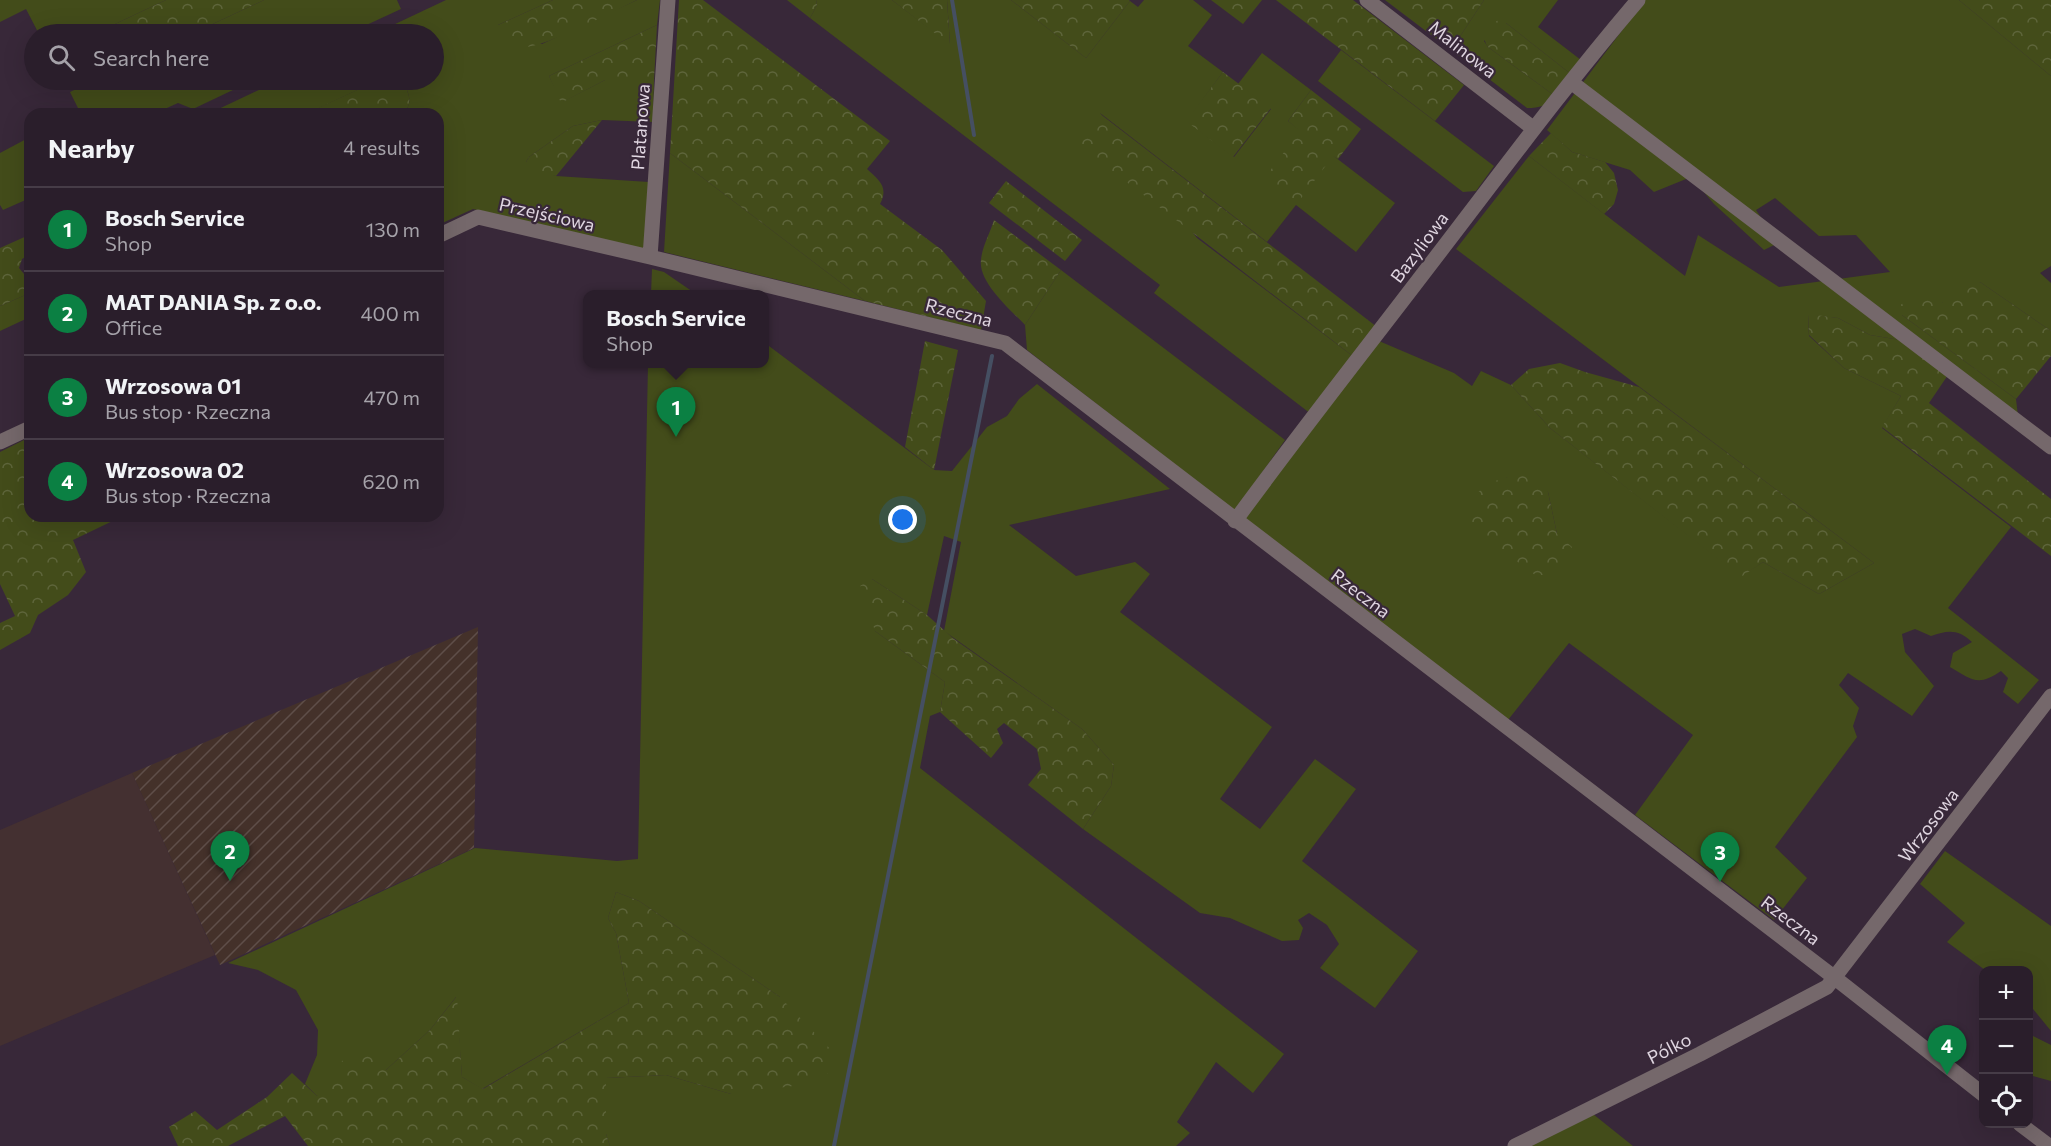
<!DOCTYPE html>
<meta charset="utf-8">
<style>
:root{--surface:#2a1e2b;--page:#322733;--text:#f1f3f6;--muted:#a5a2a9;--line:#463c47;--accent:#0b8043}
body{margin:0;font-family:Commissioner,sans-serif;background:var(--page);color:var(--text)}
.controls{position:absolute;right:18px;bottom:18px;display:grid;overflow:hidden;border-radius:12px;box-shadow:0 6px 24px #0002}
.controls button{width:54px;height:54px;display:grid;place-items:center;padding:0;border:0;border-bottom:2px solid var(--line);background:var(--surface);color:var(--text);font:30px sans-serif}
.you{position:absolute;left:903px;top:520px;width:21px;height:21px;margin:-15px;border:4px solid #fff;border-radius:50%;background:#1a73e8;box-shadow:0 0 0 9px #1a73e833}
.badge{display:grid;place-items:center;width:39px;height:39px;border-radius:50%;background:var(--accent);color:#fff;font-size:20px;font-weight:700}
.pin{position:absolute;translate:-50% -50px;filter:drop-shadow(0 2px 3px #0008)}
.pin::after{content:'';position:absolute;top:32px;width:21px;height:18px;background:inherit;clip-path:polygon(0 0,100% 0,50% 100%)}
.popup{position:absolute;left:583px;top:290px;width:186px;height:78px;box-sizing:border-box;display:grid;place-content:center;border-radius:12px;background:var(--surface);filter:drop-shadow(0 2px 4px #0005);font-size:20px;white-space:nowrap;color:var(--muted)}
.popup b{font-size:22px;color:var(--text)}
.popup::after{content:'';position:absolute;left:50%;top:100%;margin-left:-12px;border:12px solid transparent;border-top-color:var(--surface)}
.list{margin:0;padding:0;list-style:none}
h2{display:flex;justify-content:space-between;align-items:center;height:78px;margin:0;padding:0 24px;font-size:26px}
h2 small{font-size:20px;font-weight:400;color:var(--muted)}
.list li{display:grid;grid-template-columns:39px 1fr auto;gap:18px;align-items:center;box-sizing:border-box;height:84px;padding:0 24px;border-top:2px solid var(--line)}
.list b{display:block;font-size:22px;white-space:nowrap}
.list p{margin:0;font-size:20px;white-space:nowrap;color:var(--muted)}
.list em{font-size:20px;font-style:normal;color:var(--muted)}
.icon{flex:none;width:33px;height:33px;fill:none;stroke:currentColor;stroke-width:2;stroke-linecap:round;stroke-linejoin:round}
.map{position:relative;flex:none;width:2051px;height:1146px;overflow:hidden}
.search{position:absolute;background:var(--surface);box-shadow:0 6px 24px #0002;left:24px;top:24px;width:420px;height:66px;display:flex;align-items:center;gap:15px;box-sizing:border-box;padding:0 21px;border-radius:33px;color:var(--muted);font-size:22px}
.panel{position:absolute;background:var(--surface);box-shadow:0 6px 24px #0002;left:24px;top:108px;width:420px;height:414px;border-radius:18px}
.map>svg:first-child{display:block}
.commercial{fill:#443031}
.industrial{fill:url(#industrial-furrows)}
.green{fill:#434c1a;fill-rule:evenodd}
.forest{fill:url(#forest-crowns)}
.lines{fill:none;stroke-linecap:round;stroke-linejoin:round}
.stream{stroke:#454f62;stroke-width:4}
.minor{stroke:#75686b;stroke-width:15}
.labels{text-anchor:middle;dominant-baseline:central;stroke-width:4.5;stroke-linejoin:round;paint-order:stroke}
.street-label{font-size:18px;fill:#e0d6e1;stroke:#382839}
</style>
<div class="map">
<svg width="2051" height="1146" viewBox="0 0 2051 1146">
<defs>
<pattern id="industrial-furrows" width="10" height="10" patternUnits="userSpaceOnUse" patternTransform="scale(1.5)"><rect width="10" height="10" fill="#44312a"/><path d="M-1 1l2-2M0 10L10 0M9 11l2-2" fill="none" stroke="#5f4e49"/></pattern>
<pattern id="forest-crowns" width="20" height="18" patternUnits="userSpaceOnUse" patternTransform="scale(1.5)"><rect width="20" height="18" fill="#434c1a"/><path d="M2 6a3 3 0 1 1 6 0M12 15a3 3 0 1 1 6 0" fill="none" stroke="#5e653b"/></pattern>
</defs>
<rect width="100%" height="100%" fill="#382839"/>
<!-- commercial -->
<path class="commercial" d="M 132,773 L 215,955 L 0,1046 L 0,830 Z"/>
<!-- industrial -->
<path class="industrial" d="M 478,627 L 474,848 L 220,965 L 132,773 Z"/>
<!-- green -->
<path class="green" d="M 0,0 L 166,0 L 94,34 L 39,34 L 26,9 L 0,22 Z
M 264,0 L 397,0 L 401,9 L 347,34 L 191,34 Z
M 446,0 L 553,0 L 498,25 L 542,44 L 637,0 L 660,0 L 657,25 L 549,76 L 562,102 L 605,80 L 654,80 L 653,122 L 602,120 L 573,126 L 529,157 L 526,162 L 556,176 L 649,182 L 644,249 L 473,209 L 438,225 L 438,114 L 402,114 C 415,103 408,92 402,80 L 434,80 L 434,34 L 374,34 Z
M 816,0 L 892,0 L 950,44 L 947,0 L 1011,0 L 1086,58 L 1130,1 L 1138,7 L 1144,0 L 1193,0 L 1212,15 L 1188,46 L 1223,72 L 1187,121 L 1234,157 L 1271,109 L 1238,84 L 1262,53 L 1311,90 L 1288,121 L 1395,203 L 1356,252 L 1296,205 L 1267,242 L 1100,113 L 1197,238 L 1354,357 L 1311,414 L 1154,293 L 1160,285 L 810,18 L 817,5 Z
M 1484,0 L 1558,0 L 1538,27 L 1581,60 L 1572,75 L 1506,23 L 1484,41 L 1488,47 L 1555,96 C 1547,106 1540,108 1527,108 L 1451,50 Z
M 1645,0 L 1959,0 L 2051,76 L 2051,266 L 2040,273 L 2051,283 L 2051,331 L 1980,282 L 1942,303 L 1902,315 L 2016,399 L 2018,416 L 1900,340 L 1870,335 L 1838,318 L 1808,315 L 1809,336 L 1844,368 L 1901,396 L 1882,428 L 2011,527 L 1948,608 L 2039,680 L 2018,704 L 2003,692 L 2008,678 L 2001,671 C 1978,687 1972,680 1950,667 L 1953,653 L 1972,642 C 1958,629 1948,630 1931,636 L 1915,629 L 1902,634 L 1905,652 L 1934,686 L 1912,716 L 1848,673 L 1839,685 L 1859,708 L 1853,726 L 1857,737 L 1775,847 L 1807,878 L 1774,920 L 1635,815 L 1693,735 L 1569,643 L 1508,720 L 1243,517 L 1379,341 L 1454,373 L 1472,386 L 1481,371 L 1511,385 L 1550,428 L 1741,576 L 1763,562 L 1819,594 L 1874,563 L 1456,249 L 1529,156 L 1685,276 L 1698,235 L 1779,287 L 1890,272 L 1856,235 L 1819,236 L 1775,198 L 1756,210 L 1778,243 L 1764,250 L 1714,204 L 1691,177 L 1654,192 L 1630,170 L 1572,152 L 1547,130 ZM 1506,477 L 1548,492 L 1557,534 Z
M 1341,50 L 1494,166 L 1476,191 L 1463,192 L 1318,81 Z
M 95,80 L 254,80 L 193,109 L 178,103 L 158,112 L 159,114 L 66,114 L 78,108 L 70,92 Z
M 280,80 L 379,80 L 306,114 L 208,114 Z
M 30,137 L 30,198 L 3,210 L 0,205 L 0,153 Z
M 670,153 L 865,301 L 664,252 Z
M 652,269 L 664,272 L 696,294 L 651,294 Z
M 1061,270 L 1285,440 L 1235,511 L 1027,350 L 1025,325 Z
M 30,293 L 30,317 L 0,331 L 0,306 Z
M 765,343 L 934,470 L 952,471 L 987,427 L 1007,416 L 1019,399 L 1037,384 L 1170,489 L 1009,525 L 1076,576 L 1135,562 L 1150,574 L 1120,612 L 1272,727 L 1220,799 L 1260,829 L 1315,759 L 1356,789 L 1302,861 L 1418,951 L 1375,1008 L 1320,968 L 1339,944 L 1327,925 L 1309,913 L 1298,920 L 1303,928 L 1299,940 L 1282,941 L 1230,918 L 1200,913 L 1083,829 L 1111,786 L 1114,765 L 1082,729 L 944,631 L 961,542 L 944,536 L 927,615 L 872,579 L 875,631 L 945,682 L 940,712 L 930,716 L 920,768 L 1284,1054 L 1253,1093 L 1216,1062 L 1177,1122 L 1190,1133 L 1176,1146 L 610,1146 L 606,1134 L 606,1078 L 666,1075 L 731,1094 L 780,997 L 639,901 L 616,892 L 608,918 L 616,933 L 629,1003 L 482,1089 L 462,1077 L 456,997 L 430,1030 L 386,1070 L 317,1096 L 305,1084 L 317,1055 L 318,1030 L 296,990 L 258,970 L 228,963 L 475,848 L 617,861 L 638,859 L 648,364 L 765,364 Z
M 1945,851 L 2051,926 L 2051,1031 L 2029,1004 L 2028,970 L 1985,970 L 1947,942 L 1965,923 L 1920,884 Z
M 2029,1034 L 2051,1045 L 2051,1081 L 2029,1075 Z
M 1593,1114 L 1633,1146 L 1531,1146 Z"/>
<!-- forest -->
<path class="forest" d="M 166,0 L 264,0 L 191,34 L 94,34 Z
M 553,0 L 637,0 C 613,11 534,55 512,47 C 501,44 500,35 498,25 Z
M 679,0 L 703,0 L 890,141 L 867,169 C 879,180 889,187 880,204 L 942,250 L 986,301 L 981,330 L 865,301 L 670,153 Z
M 787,0 L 816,0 L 817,5 L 810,18 Z
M 892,0 L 947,0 L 950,45 Z
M 1011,0 L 1129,0 L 1130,1 L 1086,58 Z
M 1211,0 L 1262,0 L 1243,24 Z
M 1276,0 L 1353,0 L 1464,85 L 1435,121 Z
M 1385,0 L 1484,0 L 1451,50 Z
M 1959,0 L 2051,0 L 2051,76 Z
M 1499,20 L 1506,23 L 1572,75 L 1555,96 L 1488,47 C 1480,36 1487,25 1499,20 Z
M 657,25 L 654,80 L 605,80 L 561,103 L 549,76 Z
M 1223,72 L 1271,108 L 1233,157 L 1186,121 Z
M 379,80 L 402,80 C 408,92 415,103 402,114 L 305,114 Z
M 1311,90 L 1361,129 L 1338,159 L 1333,156 L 1296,205 L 1263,180 L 1300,131 L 1288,121 Z
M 1099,113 L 1377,327 L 1354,357 L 1076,143 Z
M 602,120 L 556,176 L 528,168 L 526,162 L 529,157 L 573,126 Z
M 1551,133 L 1572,152 L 1605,162 L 1614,173 L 1618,190 L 1614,204 L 1604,214 L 1529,156 Z
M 1006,181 L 1082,240 L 1065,261 L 989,203 Z
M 994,220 L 1061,270 L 1025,325 C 1011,310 978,282 981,260 C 982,247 990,233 994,220 Z
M 29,235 L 30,254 L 22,259 L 19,268 L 24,274 L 30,274 L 30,293 L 0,306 L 0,248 Z
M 1980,282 L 2051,331 L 2051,356 L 2016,399 L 1902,315 L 1900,305 L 1922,294 L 1942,303 L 1957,285 Z
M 1808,314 L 1838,318 L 1870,335 L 1900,340 L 1950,372 L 1929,403 L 2051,499 L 2051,556 L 1882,427 L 1901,396 L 1844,368 L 1809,335 Z
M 925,341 L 958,350 L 934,470 L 905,447 Z
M 1560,363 L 1585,372 L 1639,387 L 1874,563 L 1819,594 L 1763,562 L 1741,577 L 1550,428 L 1511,385 L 1529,369 Z
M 30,437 L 30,516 L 123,516 L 73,540 L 86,572 L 68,595 L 38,615 L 30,633 L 0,650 L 0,623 L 15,616 L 0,584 L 0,452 Z
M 1524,473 L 1548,492 L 1557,534 L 1572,547 L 1550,575 L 1535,575 L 1466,524 C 1468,517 1468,506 1472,500 C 1483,482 1505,477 1524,473 Z
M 872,579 L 927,615 L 954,639 L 1082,729 L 1114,765 L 1111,786 L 1083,829 L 1028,785 L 1041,769 L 1037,749 L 1004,723 L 997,729 L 1003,743 L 991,758 L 940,712 L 945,682 L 875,631 L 860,586 Z
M 616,892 L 639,901 L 780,997 L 835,1054 L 824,1082 L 731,1094 L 666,1075 L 606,1078 L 606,1134 L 610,1146 L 308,1146 L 285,1116 L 228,1146 L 178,1146 L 169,1127 L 195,1111 L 217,1130 L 267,1097 L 292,1073 L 317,1096 L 343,1060 L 369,1055 L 386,1070 L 430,1030 L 457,996 L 462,1077 L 483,1089 L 629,1003 L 616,933 L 608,918 Z"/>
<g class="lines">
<!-- stream -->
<path class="stream" d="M 952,0 L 974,135
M 834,1146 L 992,356"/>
<!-- minor -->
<path class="minor" d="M 1367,0 L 1534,129
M 1571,82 L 2051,447
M 438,236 L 478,217 L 650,257 L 1005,343 L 1835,978 L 1984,1095
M 650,257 L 668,0
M 0,442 L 30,428
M 1235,521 C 1300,432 1369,345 1436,257 C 1502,171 1567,83 1638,0
M 2020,1124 L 2049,1146
M 1515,1146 L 1700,1054 L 1827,987 L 2051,696"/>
</g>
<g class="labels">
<!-- street labels -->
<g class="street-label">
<text transform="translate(1463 49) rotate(38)">Malinowa</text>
<text transform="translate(640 127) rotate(-86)">Platanowa</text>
<text transform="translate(547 214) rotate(13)">Przejściowa</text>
<text transform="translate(1419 247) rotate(-53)">Bazyliowa</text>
<text transform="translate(959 312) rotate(14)">Rzeczna</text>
<text transform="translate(1361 593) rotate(37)">Rzeczna</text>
<text transform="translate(1928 825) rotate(-53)">Wrzosowa</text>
<text transform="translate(1791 920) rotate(37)">Rzeczna</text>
<text transform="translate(1669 1048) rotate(-27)">Pólko</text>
</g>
</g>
</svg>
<div class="controls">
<button>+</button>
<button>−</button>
<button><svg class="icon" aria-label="locate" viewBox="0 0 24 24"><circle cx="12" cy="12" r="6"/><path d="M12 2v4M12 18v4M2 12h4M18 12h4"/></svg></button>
</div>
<div class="you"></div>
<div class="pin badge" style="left:676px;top:437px">1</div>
<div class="popup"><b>Bosch Service</b>Shop</div>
<div class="pin badge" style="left:230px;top:881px">2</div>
<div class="pin badge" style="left:1720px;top:882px">3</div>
<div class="pin badge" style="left:1947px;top:1075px">4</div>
<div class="search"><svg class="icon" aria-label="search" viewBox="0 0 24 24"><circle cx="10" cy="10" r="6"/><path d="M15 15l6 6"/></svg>Search here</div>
<section class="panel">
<h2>Nearby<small>4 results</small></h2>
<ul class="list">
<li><span class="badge">1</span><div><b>Bosch Service</b><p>Shop</p></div><em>130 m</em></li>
<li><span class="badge">2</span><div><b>MAT DANIA Sp. z o.o.</b><p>Office</p></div><em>400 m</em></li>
<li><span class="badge">3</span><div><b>Wrzosowa 01</b><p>Bus stop · Rzeczna</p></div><em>470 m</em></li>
<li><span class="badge">4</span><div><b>Wrzosowa 02</b><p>Bus stop · Rzeczna</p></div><em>620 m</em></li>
</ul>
</section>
</div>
